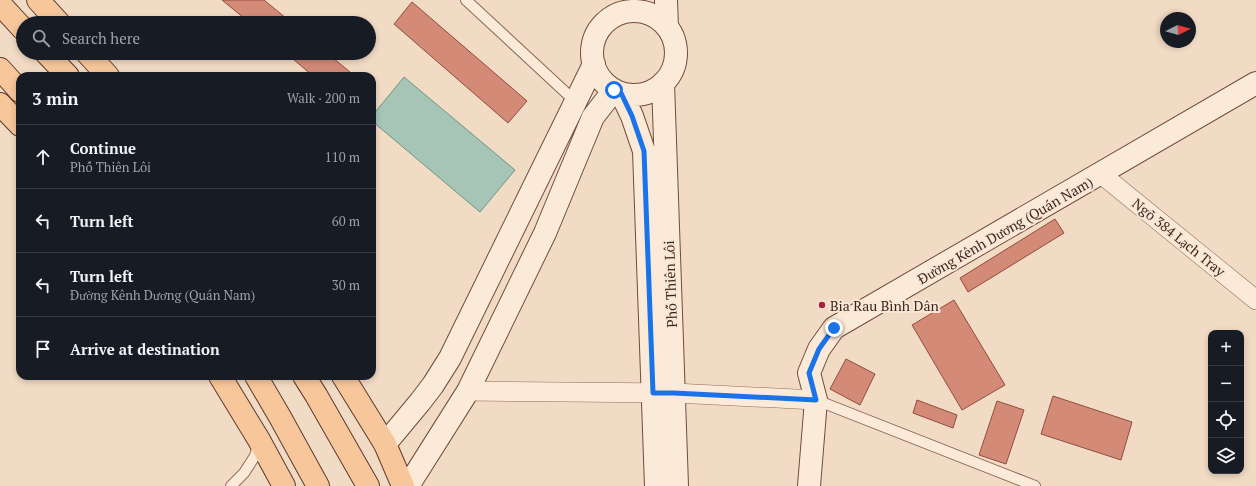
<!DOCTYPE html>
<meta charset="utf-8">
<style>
:root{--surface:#171b24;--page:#242831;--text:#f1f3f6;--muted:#9ea1a6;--line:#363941}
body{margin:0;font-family:"PT Serif",serif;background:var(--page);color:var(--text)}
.controls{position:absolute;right:12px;bottom:12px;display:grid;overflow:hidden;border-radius:8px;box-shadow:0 2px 6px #0003}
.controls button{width:36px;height:36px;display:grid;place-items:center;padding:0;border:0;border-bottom:1px solid var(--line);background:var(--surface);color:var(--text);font:20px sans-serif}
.compass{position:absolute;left:1160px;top:12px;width:36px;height:36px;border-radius:50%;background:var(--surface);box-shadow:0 2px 6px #0003;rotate:84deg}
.stop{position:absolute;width:12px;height:12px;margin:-9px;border:3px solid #1a73e8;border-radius:50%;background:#fff}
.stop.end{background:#1a73e8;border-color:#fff;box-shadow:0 1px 4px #0008}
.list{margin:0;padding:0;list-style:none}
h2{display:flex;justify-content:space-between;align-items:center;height:52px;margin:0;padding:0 16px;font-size:17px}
h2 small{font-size:13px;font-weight:400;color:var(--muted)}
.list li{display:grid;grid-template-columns:26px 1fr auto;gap:12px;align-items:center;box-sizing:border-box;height:64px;padding:0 16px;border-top:1px solid var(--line)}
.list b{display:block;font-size:15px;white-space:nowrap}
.list p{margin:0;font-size:13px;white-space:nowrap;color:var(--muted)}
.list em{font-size:13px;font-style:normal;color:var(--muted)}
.icon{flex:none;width:22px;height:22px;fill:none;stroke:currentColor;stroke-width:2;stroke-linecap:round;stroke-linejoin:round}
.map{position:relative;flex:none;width:1256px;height:486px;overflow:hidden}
.search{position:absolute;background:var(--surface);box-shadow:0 2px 6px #0003;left:16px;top:16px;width:360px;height:44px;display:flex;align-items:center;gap:10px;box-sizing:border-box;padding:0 14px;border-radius:22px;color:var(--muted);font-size:15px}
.panel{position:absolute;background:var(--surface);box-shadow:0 2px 6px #0003;left:16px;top:72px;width:360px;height:308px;border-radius:12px}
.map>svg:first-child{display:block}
.water{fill:#a7c5b6;stroke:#6c9582}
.building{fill:#d38b78;stroke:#914d3d}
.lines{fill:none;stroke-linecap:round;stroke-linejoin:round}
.lane-casing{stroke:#8f6b59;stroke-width:12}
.street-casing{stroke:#8f6b59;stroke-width:20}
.secondary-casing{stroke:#714c3c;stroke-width:24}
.primary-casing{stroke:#5d3a2d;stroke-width:24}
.lane{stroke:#fcead9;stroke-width:10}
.street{stroke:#fcead9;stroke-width:19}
.secondary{stroke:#fcead9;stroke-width:22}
.primary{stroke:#f7c79b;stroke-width:22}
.route{stroke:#1a73e8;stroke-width:5}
.poi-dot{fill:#a4233f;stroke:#f9e7d5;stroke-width:1.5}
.labels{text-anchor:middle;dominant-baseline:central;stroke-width:4;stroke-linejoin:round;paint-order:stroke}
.street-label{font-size:14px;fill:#3e271e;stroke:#f9e7d5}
.poi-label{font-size:14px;fill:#3e271e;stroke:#f9e7d5;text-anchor:start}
</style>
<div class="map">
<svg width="1256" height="486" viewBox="0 0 1256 486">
<rect width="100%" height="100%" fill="#f2dbc5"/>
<!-- water -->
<path class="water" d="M 404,77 L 515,170 L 480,212 L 372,121 L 372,116 Z"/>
<!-- building -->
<path class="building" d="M 222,0 L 264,0 L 292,23 L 250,23 Z
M 412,2 L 527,101 L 508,123 L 394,24 Z
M 286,53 L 327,53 L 350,72 L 347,76 L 313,76 Z
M 1055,219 L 1064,233 L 968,292 L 960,278 Z
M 954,300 L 1005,385 L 962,410 L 912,325 Z
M 846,359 L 875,374 L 860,405 L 830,389 Z
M 1053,396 L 1132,422 L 1121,460 L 1041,434 Z
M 917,400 L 957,415 L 953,428 L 913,413 Z
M 997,401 L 1024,410 L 1006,464 L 979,455 Z"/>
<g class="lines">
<!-- lane casing -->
<g class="lane-casing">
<path id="lane" d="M 466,0 L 576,102
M 816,400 L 1035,486
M 231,486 L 244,473 L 255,456 L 258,444"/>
</g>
<!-- street casing -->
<g class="street-casing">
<path id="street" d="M 1101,174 L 1256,300
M 468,391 L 674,393 L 816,400"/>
</g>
<!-- secondary casing -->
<g class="secondary-casing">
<path id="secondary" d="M 666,0 L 667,27
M592 53a42 42 0 1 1 84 0a42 42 0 1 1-84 0Z
M 663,83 L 677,486
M 621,93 L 632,116 L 644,151 L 656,486
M 385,444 L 420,402 L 433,385 L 450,358 L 594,64
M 408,486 L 468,391 L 545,233 L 593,117 L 614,90
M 809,486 L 816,400 L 809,373 L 819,349 L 834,328 L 1256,83"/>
</g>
<!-- primary casing -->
<g class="primary-casing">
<path id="primary" d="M 38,0 L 59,23
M 0,4 L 23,29
M 46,53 L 68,76
M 87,53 L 108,76
M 0,69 L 20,91
M 0,104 L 20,125
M 220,376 L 259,440 L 284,486
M 256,376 L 280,417 L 318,486
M 304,376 L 316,395 L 368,486
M 343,376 L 385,444 L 403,486"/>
</g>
<!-- lane -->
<use href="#lane" class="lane"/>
<!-- street -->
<use href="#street" class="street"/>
<!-- secondary -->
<use href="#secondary" class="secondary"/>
<!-- primary -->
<use href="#primary" class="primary"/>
</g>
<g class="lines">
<!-- route -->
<path class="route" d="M 614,90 L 621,93 L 632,116 L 644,151 L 653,393 L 674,393 L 816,400 L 809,373 L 819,349 L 834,328"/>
</g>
<!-- markers -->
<circle class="poi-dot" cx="822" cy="305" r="4"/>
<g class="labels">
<!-- street labels -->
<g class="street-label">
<text transform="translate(1005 230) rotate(-30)">Đường Kênh Dương (Quán Nam)</text>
<text transform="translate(1179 237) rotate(39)">Ngõ 384 Lạch Tray</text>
<text transform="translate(670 284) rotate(-92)">Phố Thiên Lôi</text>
</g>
<!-- poi labels -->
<g class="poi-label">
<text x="830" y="305">Bia Rau Bình Dân</text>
</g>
</g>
</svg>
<div class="controls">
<button>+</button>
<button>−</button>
<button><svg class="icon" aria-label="locate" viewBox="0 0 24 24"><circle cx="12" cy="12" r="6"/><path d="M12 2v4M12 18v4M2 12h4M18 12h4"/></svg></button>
<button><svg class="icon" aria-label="layers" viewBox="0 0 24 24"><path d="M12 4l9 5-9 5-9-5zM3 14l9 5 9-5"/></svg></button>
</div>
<svg class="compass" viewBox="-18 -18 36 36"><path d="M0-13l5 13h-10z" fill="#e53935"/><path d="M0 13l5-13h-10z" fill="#9ea1a6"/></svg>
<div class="stop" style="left:614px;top:90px"></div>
<div class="stop end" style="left:834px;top:328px"></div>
<div class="search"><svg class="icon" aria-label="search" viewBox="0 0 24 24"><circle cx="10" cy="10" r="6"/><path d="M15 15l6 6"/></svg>Search here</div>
<section class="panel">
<h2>3 min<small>Walk · 200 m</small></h2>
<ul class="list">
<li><svg class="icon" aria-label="ahead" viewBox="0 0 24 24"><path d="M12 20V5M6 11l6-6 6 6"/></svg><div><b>Continue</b><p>Phố Thiên Lôi</p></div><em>110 m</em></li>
<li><svg class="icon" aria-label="left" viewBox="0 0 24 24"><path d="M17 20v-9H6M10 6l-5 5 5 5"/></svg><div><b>Turn left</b></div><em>60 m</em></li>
<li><svg class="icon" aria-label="left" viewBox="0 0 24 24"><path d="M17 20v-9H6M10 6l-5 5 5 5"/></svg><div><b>Turn left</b><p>Đường Kênh Dương (Quán Nam)</p></div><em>30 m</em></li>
<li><svg class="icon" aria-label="arrive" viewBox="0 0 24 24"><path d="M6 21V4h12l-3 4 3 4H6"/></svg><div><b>Arrive at destination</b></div></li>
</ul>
</section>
</div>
